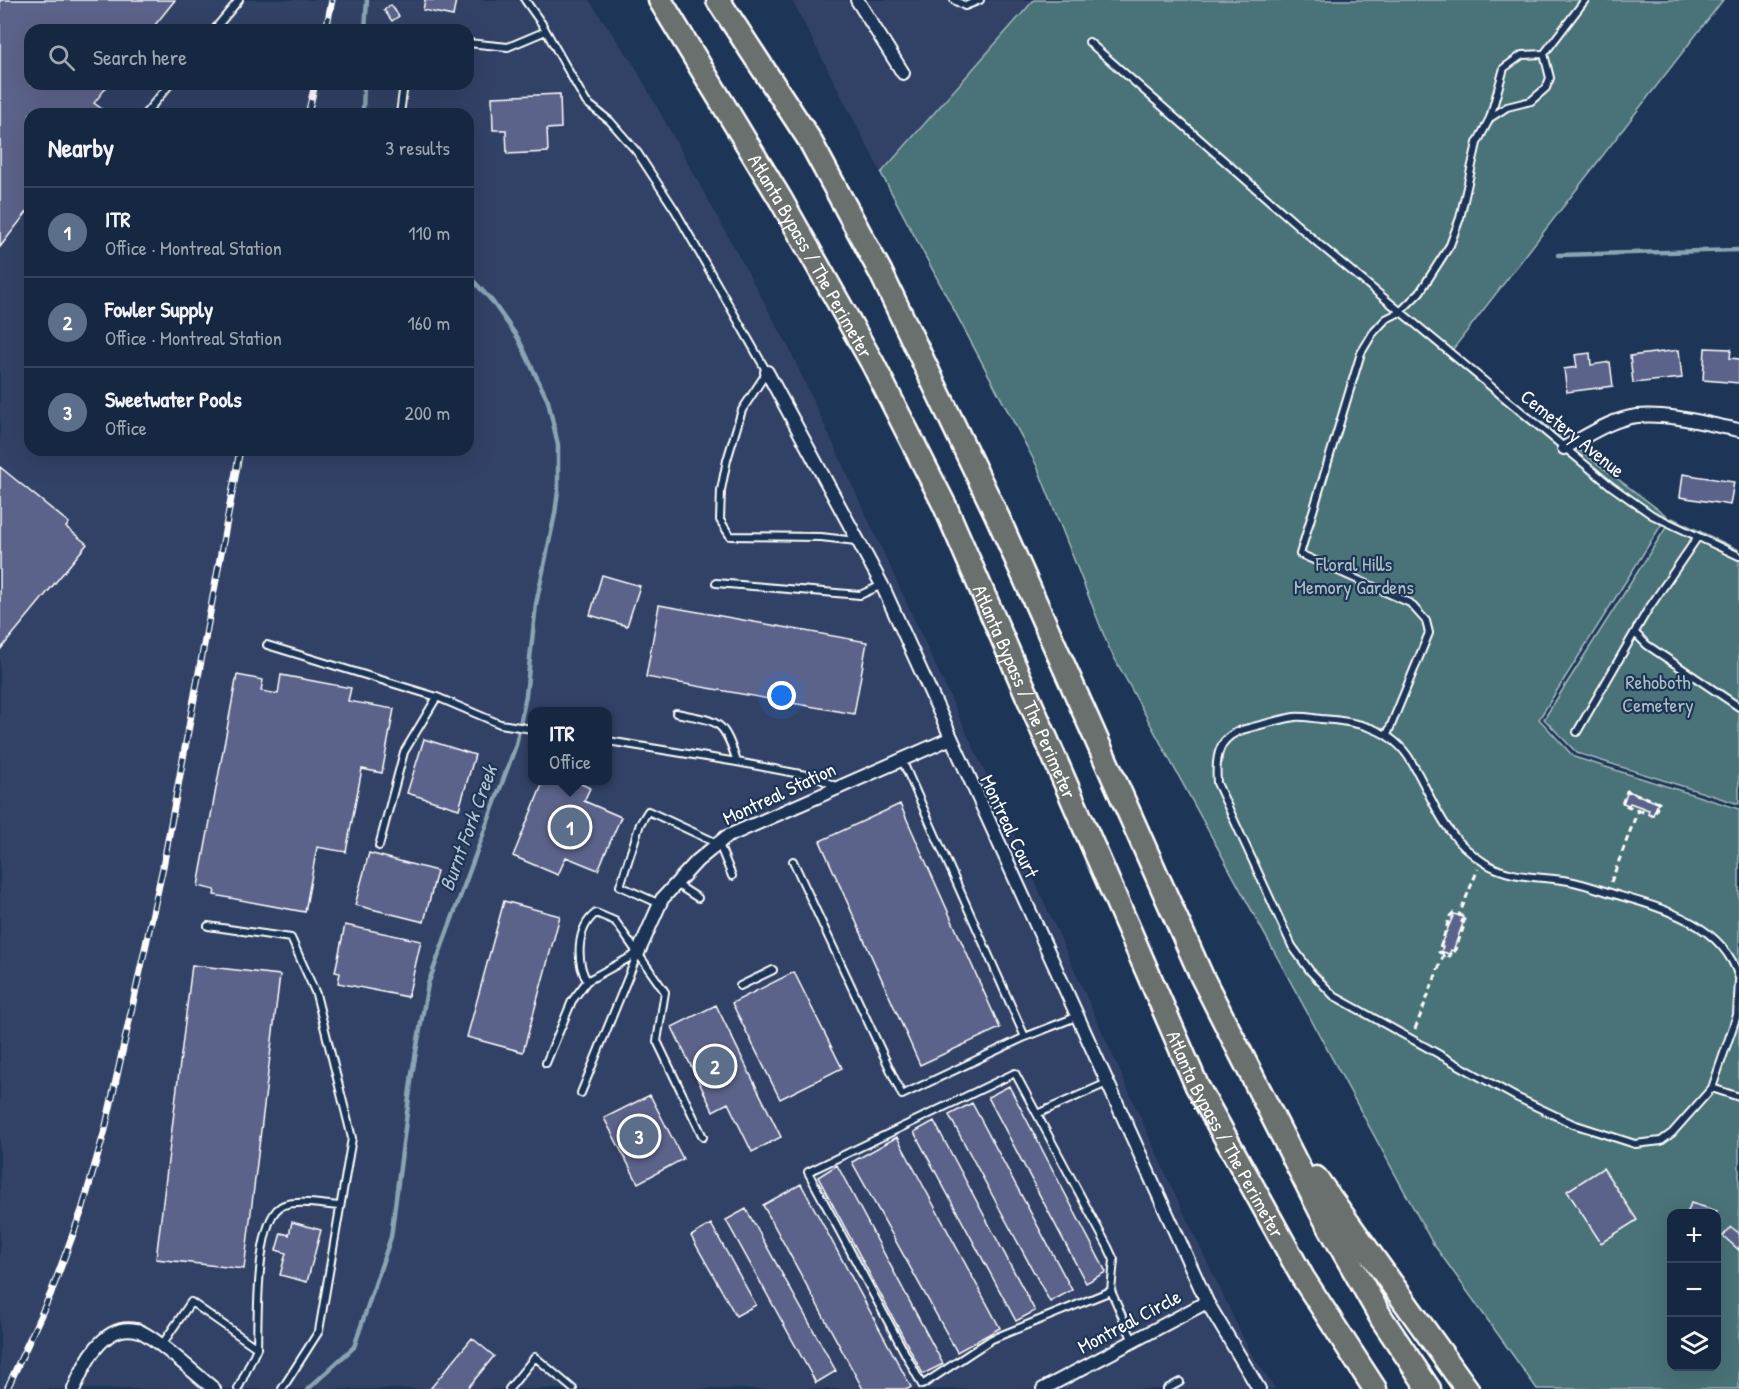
<!DOCTYPE html>
<meta charset="utf-8">
<style>
:root{--surface:#162841;--page:#23344c;--text:#f1f3f6;--muted:#9ea6b1;--line:#35445a;--accent:#8bbbb9}
body{margin:0;font-family:"Patrick Hand",sans-serif;background:var(--page);color:var(--text)}
.controls{position:absolute;right:18px;bottom:18px;display:grid;overflow:hidden;border-radius:12px;box-shadow:0 6px 24px #0002}
.controls button{width:54px;height:54px;display:grid;place-items:center;padding:0;border:0;border-bottom:2px solid var(--line);background:var(--surface);color:var(--text);font:30px sans-serif}
.you{position:absolute;left:782px;top:696px;width:21px;height:21px;margin:-15px;border:4px solid #fff;border-radius:50%;background:#1a73e8;box-shadow:0 0 0 9px #1a73e833}
.badge{display:grid;place-items:center;width:39px;height:39px;border-radius:50%;background:var(--accent);color:#fff;font-size:20px;font-weight:700}
.pin{position:absolute;translate:-50% -50%;border:3px solid #fff;box-shadow:0 2px 6px #0006}
.popup{position:absolute;left:528px;top:707px;width:84px;height:78px;box-sizing:border-box;display:grid;place-content:center;border-radius:12px;background:var(--surface);filter:drop-shadow(0 2px 4px #0005);font-size:20px;white-space:nowrap;color:var(--muted)}
.popup b{font-size:22px;color:var(--text)}
.popup::after{content:'';position:absolute;left:50%;top:100%;margin-left:-12px;border:12px solid transparent;border-top-color:var(--surface)}
.list{margin:0;padding:0;list-style:none}
h2{display:flex;justify-content:space-between;align-items:center;height:78px;margin:0;padding:0 24px;font-size:26px}
h2 small{font-size:20px;font-weight:400;color:var(--muted)}
.list li{display:grid;grid-template-columns:39px 1fr auto;gap:18px;align-items:center;box-sizing:border-box;height:90px;padding:0 24px;border-top:2px solid var(--line)}
.list b{display:block;font-size:22px;white-space:nowrap}
.list p{margin:0;font-size:20px;white-space:nowrap;color:var(--muted)}
.list em{font-size:20px;font-style:normal;color:var(--muted)}
.icon{flex:none;width:33px;height:33px;fill:none;stroke:currentColor;stroke-width:2;stroke-linecap:round;stroke-linejoin:round}
.map{position:relative;flex:none;width:1739px;height:1389px;overflow:hidden}
.search{position:absolute;background:var(--surface);box-shadow:0 6px 24px #0002;left:24px;top:24px;width:450px;height:66px;display:flex;align-items:center;gap:15px;box-sizing:border-box;padding:0 21px;border-radius:18px;color:var(--muted);font-size:22px}
.panel{position:absolute;background:var(--surface);box-shadow:0 6px 24px #0002;left:24px;top:108px;width:450px;height:348px;border-radius:18px}
.map>svg:first-child{display:block}
.built{fill:#304366;fill-rule:evenodd}
.green{fill:#4a7378;stroke:#a4b9bc;stroke-width:1.5;fill-rule:evenodd}
.lines{fill:none;stroke-linecap:round;stroke-linejoin:round}
.stream{stroke:#8aa4b3;stroke-width:4.5}
.building{fill:#5c648a;stroke:#fff;stroke-width:1.5}
.service-casing{stroke:#fff;stroke-width:10}
.minor-casing{stroke:#fff;stroke-width:16}
.motorway-casing{stroke:#fff;stroke-width:27}
.path{stroke:#fff;stroke-width:3;stroke-dasharray:6 4.5;stroke-linecap:butt}
.service{stroke:#1d3557;stroke-width:6}
.minor{stroke:#1d3557;stroke-width:12}
.motorway{stroke:#6b706d;stroke-width:22}
.rail-casing{stroke:#fff;stroke-width:7}
.rail{stroke:#1d3557;stroke-width:4.5;stroke-dasharray:14;stroke-linecap:butt}
.labels{text-anchor:middle;dominant-baseline:central;stroke-width:4.5;stroke-linejoin:round;paint-order:stroke}
.street-label{font-size:20px;fill:#fff;stroke:#1d3557}
.park-label{font-size:20px;fill:#aec0c2;stroke:#1d3557}
.water-label{font-size:21px;font-style:italic;fill:#b1c3cd;stroke:#1d3557}
</style>
<div class="map">
<svg width="1739" height="1389" viewBox="0 0 1739 1389">
<rect width="100%" height="100%" fill="#1d3557"/>
<filter id="ink" filterUnits="userSpaceOnUse"><feTurbulence type="fractalNoise" baseFrequency=".0167" numOctaves="2"/><feDisplacementMap in="SourceGraphic" scale="12" xChannelSelector="R" yChannelSelector="G"/><feConvolveMatrix kernelMatrix="1 2 1 2 8 2 1 2 1" color-interpolation-filters="sRGB"/></filter>
<g filter="url(#ink)">
<!-- built -->
<path class="built" d="M 0,0 L 589,0 L 634,65 L 787,344 L 1025,859 L 1171,1186 L 1249,1350 L 1275,1389 L 0,1389 ZM 30,30 L 468,30 L 468,84 L 30,84 ZM 30,114 L 468,114 L 468,450 L 30,450 ZM 532,712 L 608,712 L 608,780 L 532,780 Z
M 792,0 L 1034,0 L 881,173 Z"/>
<!-- green -->
<path class="green" d="M 1034,0 L 1723,0 L 1450,353 L 1667,516 L 1539,719 L 1574,757 L 1739,809 L 1739,1389 L 1537,1389 L 1432,1242 L 1109,648 L 1037,466 L 881,173 ZM 1672,1214 L 1716,1214 L 1716,1366 L 1672,1366 Z
M 1672,518 L 1739,550 L 1739,804 L 1577,753 L 1544,719 Z"/>
<g class="lines">
<!-- stream -->
<path class="stream" d="M 365,30 L 367,0
M 363,114 L 364,84
M 1558,255 L 1739,250
M 308,1389 L 354,1347 L 391,1237 L 412,1074 L 428,984 L 516,745 L 526,695 L 536,604 L 555,514 L 558,491 L 558,445 L 548,401 L 518,338 L 492,301 L 468,275"/>
</g>
<!-- building -->
<path class="building" d="M 0,0 L 175,0 L 151,30 L 30,30 L 30,84 L 109,84 L 94,103 L 106,112 L 104,114 L 30,114 L 30,208 L 0,247 Z
M 425,0 L 456,0 L 453,16 L 423,10 Z
M 391,5 L 399,16 L 392,21 L 384,10 Z
M 560,94 L 561,128 L 547,129 L 548,152 L 507,154 L 506,130 L 493,130 L 492,97 Z
M 1705,348 L 1731,349 L 1730,358 L 1739,359 L 1739,383 L 1703,380 Z
M 1679,350 L 1682,378 L 1633,383 L 1630,356 Z
M 1590,353 L 1591,365 L 1610,362 L 1613,386 L 1567,392 L 1564,369 L 1577,367 L 1575,355 Z
M 0,467 L 69,523 L 66,527 L 87,544 L 0,650 Z
M 1683,474 L 1734,482 L 1730,505 L 1680,497 Z
M 602,575 L 640,586 L 627,626 L 590,615 Z
M 659,605 L 867,642 L 854,714 L 646,677 Z
M 237,675 L 263,680 L 261,691 L 278,694 L 281,675 L 351,688 L 348,701 L 394,709 L 382,773 L 362,769 L 346,852 L 317,847 L 305,912 L 214,895 L 215,890 L 198,886 Z
M 424,739 L 475,755 L 459,809 L 407,793 Z
M 544,780 L 573,780 L 590,788 L 584,801 L 621,817 L 598,870 L 566,857 L 558,875 L 513,856 Z
M 1628,791 L 1658,803 L 1653,815 L 1648,813 L 1649,810 L 1630,803 L 1629,805 L 1623,803 Z
M 900,804 L 1000,1028 L 920,1065 L 820,841 Z
M 369,853 L 437,871 L 424,922 L 355,905 Z
M 504,901 L 560,916 L 523,1052 L 467,1037 Z
M 1454,914 L 1463,917 L 1461,922 L 1463,923 L 1453,951 L 1451,950 L 1449,954 L 1441,951 L 1443,947 L 1440,946 Z
M 345,925 L 421,941 L 408,997 L 338,983 L 340,973 L 335,972 Z
M 192,965 L 280,975 L 244,1269 L 156,1259 Z
M 794,972 L 842,1068 L 780,1099 L 732,1003 Z
M 716,1005 L 781,1137 L 752,1152 L 728,1103 L 713,1111 L 672,1027 Z
M 1009,1086 L 1106,1272 L 1086,1283 L 988,1097 Z
M 650,1095 L 683,1159 L 638,1183 L 604,1118 Z
M 972,1103 L 1072,1290 L 1050,1302 L 949,1115 Z
M 934,1121 L 1035,1311 L 1016,1321 L 914,1132 Z
M 897,1137 L 1000,1328 L 957,1352 L 852,1162 Z
M 837,1165 L 943,1364 L 923,1374 L 818,1177 Z
M 1603,1168 L 1637,1220 L 1601,1243 L 1567,1191 Z
M 801,1184 L 911,1387 L 908,1389 L 863,1389 L 763,1205 Z
M 1691,1203 L 1717,1211 L 1716,1214 L 1687,1214 Z
M 746,1209 L 836,1371 L 816,1383 L 726,1220 Z
M 292,1222 L 321,1230 L 307,1282 L 280,1275 L 286,1253 L 276,1250 L 281,1233 L 289,1235 Z
M 711,1224 L 756,1305 L 736,1316 L 691,1236 Z
M 1731,1227 L 1739,1233 L 1739,1250 L 1723,1236 Z
M 472,1338 L 494,1356 L 467,1389 L 430,1389 Z"/>
<g class="lines">
<!-- service casing -->
<g class="service-casing">
<path id="service" d="M 525,0 L 542,24 L 586,102 L 610,121 L 637,152 L 675,210 L 767,372 L 742,410 L 727,460 L 721,490 L 720,520 L 730,536 L 821,537 L 856,541
M 954,0 L 965,6 L 980,0
M 214,30 L 239,0
M 1089,42 L 1320,245 L 1611,486 L 1652,515 L 1739,556
M 468,43 L 508,47 L 546,31
M 145,114 L 170,84
M 400,114 L 404,84
M 1490,118 L 1507,107 L 1531,101 L 1546,88 L 1550,78 L 1544,54
M 716,583 L 860,595 L 882,585
M 1636,634 L 1647,645 L 1739,707
M 267,645 L 437,697 L 500,724 L 532,729
M 676,713 C 719,722 723,718 737,762 L 816,777 L 837,787
M 1577,732 L 1647,611 L 1697,538
M 1387,735 L 1429,633 L 1426,621 L 1410,603 L 1300,554 L 1361,353 L 1373,333 L 1386,319 L 1400,312 L 1420,292 L 1450,245 L 1460,218 L 1477,143 L 1490,118 L 1504,68 L 1522,55 L 1544,54 L 1585,0
M 608,741 L 737,762
M 902,760 L 1025,1037 L 1076,1017
M 379,846 L 404,752 L 437,697
M 793,861 L 902,1095 L 1025,1037
M 676,884 L 698,898
M 660,904 L 620,886 L 640,824 L 648,811 L 719,844 L 732,876
M 208,926 L 291,938 L 316,994 L 352,1138 L 319,1331 L 282,1389
M 1739,978 C 1724,925 1663,908 1617,895 C 1601,890 1585,884 1569,881 C 1540,876 1511,879 1485,863 C 1441,835 1436,803 1411,761 C 1392,728 1356,721 1321,719 C 1312,718 1302,716 1294,717 C 1279,720 1264,724 1249,728 C 1218,735 1215,755 1217,783 L 1292,946 L 1310,971 L 1334,996 L 1516,1097 L 1573,1124 L 1635,1144 L 1661,1141 L 1672,1133 L 1712,1088 L 1737,1015 L 1739,981
M 587,981 C 576,962 576,928 596,913 L 615,921 L 665,992 L 657,1041 L 703,1137
M 740,986 L 773,970
M 546,1063 L 572,1001 L 587,981 L 638,953
M 1712,1088 L 1739,1097
M 581,1093 L 638,953
M 1037,1114 L 1107,1083
M 1111,1291 L 992,1339 L 922,1385 L 808,1172 L 1015,1073 L 1108,1247 L 1114,1260 L 1111,1291 L 1133,1341
M 161,1346 L 191,1302 L 257,1348 L 238,1389
M 257,1348 C 258,1321 255,1214 284,1205 C 301,1200 322,1205 340,1206
M 509,1389 L 535,1357 L 573,1389
M 1167,1389 L 1180,1382"/>
</g>
<!-- minor casing -->
<g class="minor-casing">
<path id="minor" d="M 857,0 L 903,73
M 767,372 L 882,585 L 1207,1302 L 1259,1389
M 1564,448 C 1587,436 1611,419 1637,416 C 1671,413 1706,424 1739,430
M 638,953 L 662,899 L 697,861 L 726,837 L 949,739
M 74,1389 C 84,1364 103,1323 136,1330 C 150,1332 200,1378 214,1389
M 1043,1389 L 1207,1302"/>
</g>
<!-- motorway casing -->
<g class="motorway-casing">
<g id="motorway">
<path id="s1" d="M 660,0 L 781,200 L 873,364 L 945,506 L 1197,1086 L 1303,1278 L 1375,1389"/>
<path d="M 718,0 L 809,139 L 881,273 L 998,518 L 1202,977 L 1320,1210 L 1382,1319 L 1429,1389"/>
<path d="M 1316,1178 L 1467,1389"/>
</g>
</g>
<!-- path -->
<path class="path" d="M 1611,882 L 1638,810 L 1622,804 L 1627,791 L 1659,802 L 1654,816 L 1638,810
M 1444,954 L 1439,952 L 1450,916 L 1453,913 L 1459,915
M 1415,1029 L 1444,954 L 1450,956 L 1451,952 L 1454,953 L 1465,923 L 1463,922 L 1465,917 L 1459,915 L 1478,869"/>
<!-- service -->
<use href="#service" class="service"/>
<!-- minor -->
<use href="#minor" class="minor"/>
<!-- motorway -->
<use href="#motorway" class="motorway"/>
<!-- rail casing -->
<g class="rail-casing">
<path id="rail" d="M 326,30 L 332,0
M 308,114 L 315,84
M 7,1389 L 51,1293 L 82,1210 L 105,1130 L 163,867 L 240,450"/>
</g>
<!-- rail -->
<use href="#rail" class="rail"/>
</g>
</g>
<g class="labels">
<!-- street labels -->
<g class="street-label">
<text stroke="none"><textPath href="#s1" startOffset="297">Atlanta Bypass / The Perimeter</textPath></text>
<text transform="translate(1573 433) rotate(39)">Cemetery Avenue</text>
<text stroke="none"><textPath href="#s1" startOffset="783">Atlanta Bypass / The Perimeter</textPath></text>
<text transform="translate(779 793) rotate(-25)">Montreal Station</text>
<text transform="translate(1010 826) rotate(65)">Montreal Court</text>
<text stroke="none"><textPath href="#s1" startOffset="1269">Atlanta Bypass / The Perimeter</textPath></text>
<text transform="translate(1129 1321) rotate(-28)">Montreal Circle</text>
</g>
<!-- park labels -->
<g class="park-label">
<text x="1354" y="563">Floral Hills<tspan x="1354" dy="23">Memory Gardens</tspan></text>
<text x="1658" y="681">Rehoboth<tspan x="1658" dy="23">Cemetery</tspan></text>
</g>
<!-- water labels -->
<g class="water-label">
<text transform="translate(468 828) rotate(-70)">Burnt Fork Creek</text>
</g>
</g>
</svg>
<div class="controls">
<button>+</button>
<button>−</button>
<button><svg class="icon" aria-label="layers" viewBox="0 0 24 24"><path d="M12 4l9 5-9 5-9-5zM3 14l9 5 9-5"/></svg></button>
</div>
<div class="you"></div>
<div class="pin badge" style="left:570px;top:827px;background:#5c6f8a">1</div>
<div class="popup"><b>ITR</b>Office</div>
<div class="pin badge" style="left:715px;top:1066px;background:#5c6f8a">2</div>
<div class="pin badge" style="left:639px;top:1136px;background:#5c6f8a">3</div>
<div class="search"><svg class="icon" aria-label="search" viewBox="0 0 24 24"><circle cx="10" cy="10" r="6"/><path d="M15 15l6 6"/></svg>Search here</div>
<section class="panel">
<h2>Nearby<small>3 results</small></h2>
<ul class="list">
<li><span class="badge" style="background:#5c6f8a">1</span><div><b>ITR</b><p>Office · Montreal Station</p></div><em>110 m</em></li>
<li><span class="badge" style="background:#5c6f8a">2</span><div><b>Fowler Supply</b><p>Office · Montreal Station</p></div><em>160 m</em></li>
<li><span class="badge" style="background:#5c6f8a">3</span><div><b>Sweetwater Pools</b><p>Office</p></div><em>200 m</em></li>
</ul>
</section>
</div>
